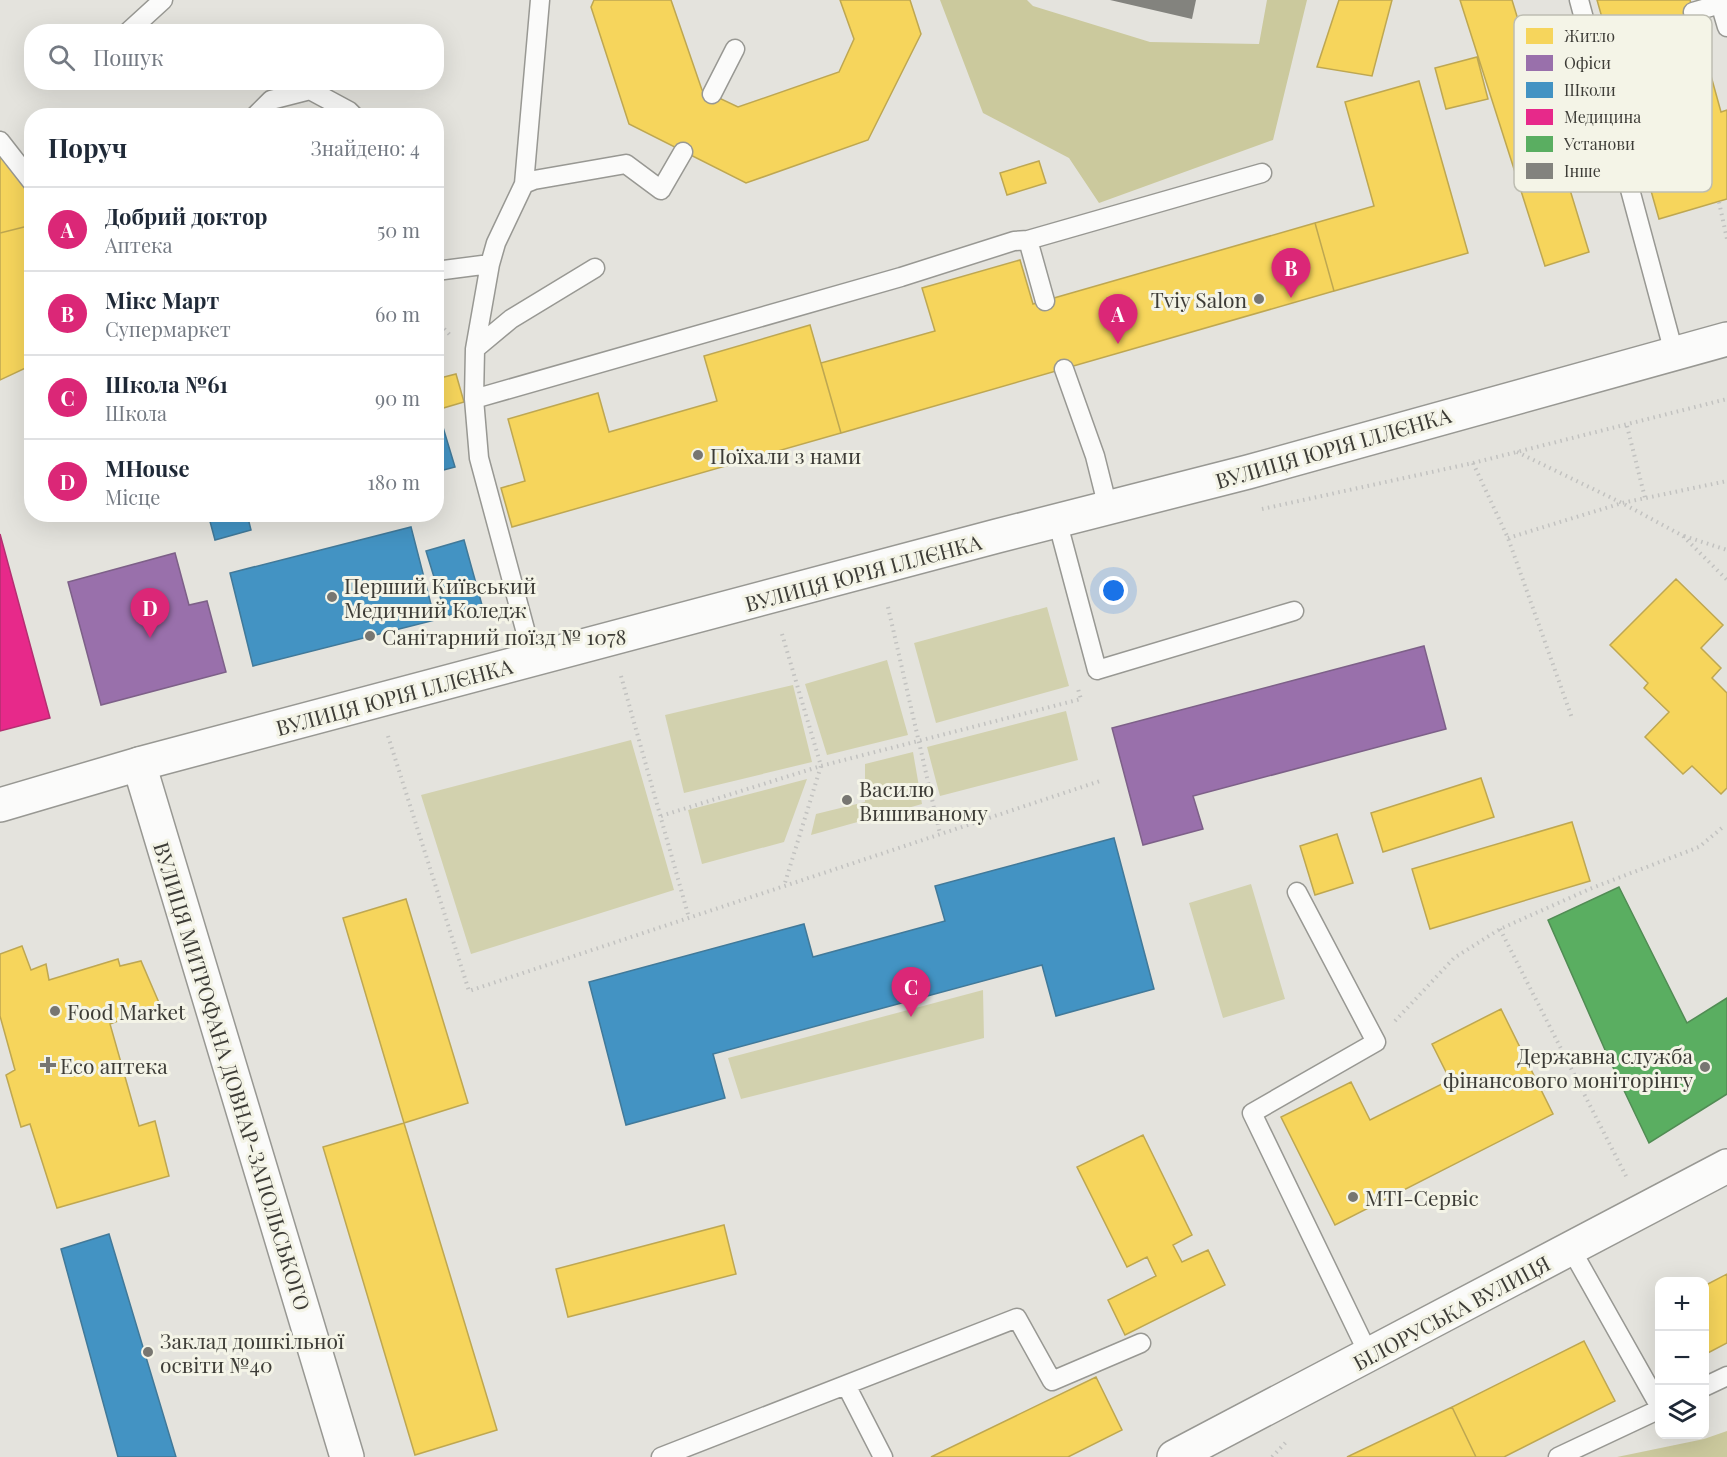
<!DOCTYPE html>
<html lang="uk">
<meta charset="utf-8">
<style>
:root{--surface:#fff;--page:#f2f2f3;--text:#1f2937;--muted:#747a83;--line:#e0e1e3;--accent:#db2777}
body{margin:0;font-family:"Playfair Display",serif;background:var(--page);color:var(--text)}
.controls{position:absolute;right:18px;bottom:18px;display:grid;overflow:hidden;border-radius:12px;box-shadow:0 6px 24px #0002}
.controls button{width:54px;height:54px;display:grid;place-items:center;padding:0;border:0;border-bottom:2px solid var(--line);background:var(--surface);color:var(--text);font:30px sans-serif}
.you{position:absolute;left:1114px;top:591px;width:21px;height:21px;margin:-15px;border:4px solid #fff;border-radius:50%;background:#1a73e8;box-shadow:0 0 0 9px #1a73e833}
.badge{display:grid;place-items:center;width:39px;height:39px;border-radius:50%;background:var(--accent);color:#fff;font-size:20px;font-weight:700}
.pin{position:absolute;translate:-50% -50px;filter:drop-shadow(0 2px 3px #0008)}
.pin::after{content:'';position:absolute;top:32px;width:21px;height:18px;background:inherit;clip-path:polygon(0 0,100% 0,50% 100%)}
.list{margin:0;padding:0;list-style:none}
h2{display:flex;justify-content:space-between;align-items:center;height:78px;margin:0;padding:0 24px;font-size:26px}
h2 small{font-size:20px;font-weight:400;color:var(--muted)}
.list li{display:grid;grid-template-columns:39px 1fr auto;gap:18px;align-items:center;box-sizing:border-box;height:84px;padding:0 24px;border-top:2px solid var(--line)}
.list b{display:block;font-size:22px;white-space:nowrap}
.list p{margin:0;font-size:20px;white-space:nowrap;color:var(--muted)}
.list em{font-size:20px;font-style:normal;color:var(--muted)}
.icon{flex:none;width:33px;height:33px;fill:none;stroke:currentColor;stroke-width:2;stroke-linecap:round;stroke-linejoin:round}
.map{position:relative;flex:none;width:1727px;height:1457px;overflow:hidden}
.search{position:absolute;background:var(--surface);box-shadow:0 6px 24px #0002;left:24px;top:24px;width:420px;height:66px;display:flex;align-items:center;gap:15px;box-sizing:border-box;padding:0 21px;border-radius:24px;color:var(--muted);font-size:22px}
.panel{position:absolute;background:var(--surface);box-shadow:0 6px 24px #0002;left:24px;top:108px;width:420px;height:414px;border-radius:24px}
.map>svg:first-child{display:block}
.green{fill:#d2d1ae}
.forest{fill:#cbc99d}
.homes{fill:#f6d55c;stroke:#bea751;stroke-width:1.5}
.offices{fill:#9970ab;stroke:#7d6088;stroke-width:1.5}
.schools{fill:#4393c3;stroke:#417999;stroke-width:1.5}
.health{fill:#e7298a;stroke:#b42f71;stroke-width:1.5}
.public{fill:#5aae61;stroke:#518c54;stroke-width:1.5}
.building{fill:#83837e}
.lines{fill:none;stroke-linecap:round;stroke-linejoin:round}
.service-casing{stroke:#989893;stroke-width:21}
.minor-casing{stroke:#989893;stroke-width:36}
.tertiary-casing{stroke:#989893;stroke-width:36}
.secondary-casing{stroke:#989893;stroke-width:36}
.path{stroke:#c2c2c0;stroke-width:4;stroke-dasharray:1.5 4.5;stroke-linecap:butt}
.service{stroke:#fbfbfa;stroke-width:18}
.minor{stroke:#fbfbfa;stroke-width:33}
.tertiary{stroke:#fbfbfa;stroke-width:33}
.secondary{stroke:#fbfbfa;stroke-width:33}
.poi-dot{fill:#777671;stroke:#f4f4e7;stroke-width:2}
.labels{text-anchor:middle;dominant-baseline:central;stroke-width:6;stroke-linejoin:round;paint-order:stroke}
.poi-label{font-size:21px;fill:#3d3c37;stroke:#f4f4e7;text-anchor:start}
.street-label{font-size:21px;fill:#3d3c37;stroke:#f4f4e7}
.key{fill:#f4f4e7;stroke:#bdbdb2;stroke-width:1.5}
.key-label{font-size:16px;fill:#3d3c37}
</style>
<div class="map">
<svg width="1727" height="1457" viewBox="0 0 1727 1457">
<rect width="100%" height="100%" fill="#e4e3dd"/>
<!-- green -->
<path class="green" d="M 1047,607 L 1069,686 L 936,723 L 914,643 Z
M 887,660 L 908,735 L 827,755 L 805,684 Z
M 793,685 L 812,762 L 684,793 L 665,715 Z
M 1066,711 L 1078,760 L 940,796 L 927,747 Z
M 631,740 L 674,890 L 471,954 L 421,795 Z
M 913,752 L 922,804 L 811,835 L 816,814 L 865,802 L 865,764 Z
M 807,779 L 784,842 L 702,864 L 688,810 Z
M 1251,884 L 1285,999 L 1223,1018 L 1189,903 Z
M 983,990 L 984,1038 L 741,1099 L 728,1058 Z"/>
<!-- forest -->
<path class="forest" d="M 940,0 L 1027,0 L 1033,6 L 1150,42 L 1259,44 L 1267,0 L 1307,0 L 1273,140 L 1099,203 L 1069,158 L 983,113 Z
M 1727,1431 L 1727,1457 L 1617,1457 L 1704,1439 Z"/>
<!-- homes -->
<path class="homes" d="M 594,0 L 671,0 L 702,90 L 738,107 L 839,72 L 854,39 L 840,0 L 910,0 L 921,34 L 868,140 L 746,183 L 629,124 L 591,7 Z
M 1339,0 L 1392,0 L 1372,76 L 1317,67 Z
M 1460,0 L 1512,0 L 1589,252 L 1545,266 Z
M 1597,0 L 1690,0 L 1721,112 L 1727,110 L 1727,199 L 1659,219 Z
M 1477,57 L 1488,99 L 1446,109 L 1435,68 Z
M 1419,81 L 1468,253 L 1334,291 L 1315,223 L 1374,206 L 1345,102 Z
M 0,148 L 21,183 L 32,193 L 32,225 L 0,233 Z
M 1039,161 L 1046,183 L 1007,195 L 1000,173 Z
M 1315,223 L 1334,291 L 841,433 L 821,363 L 935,331 L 922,288 L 1020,260 L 1033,304 Z
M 32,225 L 32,365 L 0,380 L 0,233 Z
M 810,325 L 841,433 L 512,527 L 501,488 L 525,481 L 508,419 L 598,393 L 609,432 L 717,401 L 704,356 Z
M 456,374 L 464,402 L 440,409 L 436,397 L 436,379 Z
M 1676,579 L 1723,625 L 1701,648 L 1721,668 L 1712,678 L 1727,693 L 1727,788 L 1721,794 L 1692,766 L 1683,774 L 1645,737 L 1669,712 L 1644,688 L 1648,683 L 1610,645 Z
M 1481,778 L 1494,817 L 1383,852 L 1371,813 Z
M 1572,822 L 1590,881 L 1430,929 L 1412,869 Z
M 1337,834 L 1353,883 L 1315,895 L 1300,846 Z
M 406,899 L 468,1103 L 404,1123 L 343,918 Z
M 22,946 L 31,970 L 46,964 L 49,980 L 118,959 L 120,966 L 141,961 L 160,1005 L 110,1024 L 139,1126 L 155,1121 L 169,1176 L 57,1208 L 30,1124 L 21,1127 L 6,1075 L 15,1070 L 0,1016 L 0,954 Z
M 1501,1009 L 1553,1114 L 1335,1225 L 1281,1117 L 1351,1082 L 1370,1120 L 1450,1080 L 1432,1044 Z
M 404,1123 L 497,1430 L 415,1455 L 323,1147 Z
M 1143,1135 L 1192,1235 L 1173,1245 L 1182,1262 L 1208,1250 L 1225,1285 L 1125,1335 L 1108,1300 L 1156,1276 L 1147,1257 L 1127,1267 L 1077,1167 Z
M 724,1225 L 736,1274 L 568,1317 L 556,1269 Z
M 1727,1274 L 1727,1343 L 1704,1355 L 1704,1286 Z
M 1584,1341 L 1615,1401 L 1504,1457 L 1476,1457 L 1452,1407 Z
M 1096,1377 L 1122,1430 L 1068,1457 L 931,1457 Z
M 1452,1407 L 1476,1457 L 1347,1457 Z"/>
<!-- offices -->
<path class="offices" d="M 175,553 L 189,605 L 207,601 L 226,672 L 101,705 L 68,582 Z
M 1424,646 L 1446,729 L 1193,796 L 1203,829 L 1143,845 L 1112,728 Z"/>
<!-- schools -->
<path class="schools" d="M 436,404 L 455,467 L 436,472 Z
M 208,514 L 247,514 L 251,530 L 215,540 Z
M 411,527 L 435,620 L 253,666 L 230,573 Z
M 464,540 L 482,605 L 446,616 L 426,551 Z
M 1114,838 L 1154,989 L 1056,1016 L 1042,965 L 713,1054 L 725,1098 L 626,1125 L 589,982 L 804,924 L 813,957 L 945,921 L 935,886 Z
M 109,1234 L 176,1457 L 118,1457 L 61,1249 Z"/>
<!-- health -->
<path class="health" d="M 0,534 L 50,718 L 0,731 Z"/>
<!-- public -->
<path class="public" d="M 1619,887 L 1687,1023 L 1727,998 L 1727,1094 L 1649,1143 L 1609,1059 L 1548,920 Z"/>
<!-- building -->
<path class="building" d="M 1110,0 L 1196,0 L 1192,19 Z"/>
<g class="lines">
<!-- service casing -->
<g class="service-casing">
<path id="service" d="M 1579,0 L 1674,353
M 1719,0 L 1727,27
M 1693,12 L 1720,4
M 128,32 L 163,0
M 1590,41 L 1607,36
M 712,94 L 735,49
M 255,116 L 271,100 L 310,90 L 349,111 L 354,116
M 0,141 L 32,182
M 524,184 L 534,180 L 626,164 L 661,190 L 683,152
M 1028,240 L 1045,301
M 436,271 L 490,264
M 475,349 L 511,319 L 595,268
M 1064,369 L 1095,456 L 1108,508
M 474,399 L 901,277 L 1014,241 L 1028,240 L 1262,173
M 1057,520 L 1097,670 L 1294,611
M 533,659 L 479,458 L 474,399 L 475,349 L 490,264 L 496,243 L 524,184 L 540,0
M 1297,892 L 1376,1042 L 1252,1113 L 1369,1355
M 1571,1249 L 1660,1407
M 846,1385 L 883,1457
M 1704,1387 L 1727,1376
M 661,1457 L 1017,1318 L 1052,1381 L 1141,1343
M 1558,1457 L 1660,1409"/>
</g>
<!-- minor casing -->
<g class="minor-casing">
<path id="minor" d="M 1174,1457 L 1727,1166"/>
</g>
<!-- tertiary casing -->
<g class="tertiary-casing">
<path id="tertiary" d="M 139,764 L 347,1457"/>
</g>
<!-- secondary casing -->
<g class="secondary-casing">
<path id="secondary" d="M 0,805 L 139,764 L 997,536 L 1248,472 L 1727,339"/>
</g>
<!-- path -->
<path class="path" d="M 1719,202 L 1727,239
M 436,320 L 450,335
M 1627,426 L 1645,498
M 1517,452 L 1622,503 L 1683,536 L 1727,580
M 1473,463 L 1508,538 L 1572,718
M 1262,509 L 1473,463 L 1727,399
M 1684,536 L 1727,550
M 1508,538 L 1622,503 L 1727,481
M 888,607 L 940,834
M 782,634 L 821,766 L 784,886
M 621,676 L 689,918
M 388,736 L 469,991 L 1103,780
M 661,816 L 821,766 L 1081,699 L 1078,689
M 1500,929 L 1628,1180
M 1395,1021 L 1454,958 L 1500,929 L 1592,888 L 1699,847 L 1723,827
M 1272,1457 L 1288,1440"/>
<!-- service -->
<use href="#service" class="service"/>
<!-- minor -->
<use href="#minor" class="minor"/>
<!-- tertiary -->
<use href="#tertiary" class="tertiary"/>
<!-- secondary -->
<use href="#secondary" class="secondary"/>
</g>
<!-- markers -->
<g class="poi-dot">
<circle cx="1259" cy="299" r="6"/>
<circle cx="698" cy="455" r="6"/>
<circle cx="332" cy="597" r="6"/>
<circle cx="370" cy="636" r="6"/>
<circle cx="847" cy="800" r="6"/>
<circle cx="55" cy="1011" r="6"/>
<path d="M45 1056h6v6h6v6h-6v6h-6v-6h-6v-6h6z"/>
<circle cx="1705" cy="1067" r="6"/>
<circle cx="1353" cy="1197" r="6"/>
<circle cx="148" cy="1352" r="6"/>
</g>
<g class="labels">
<!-- poi labels -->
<g class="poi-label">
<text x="1247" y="299" text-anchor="end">Tviy Salon</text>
<text x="710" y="455">Поїхали з нами</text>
<text x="344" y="585">Перший Київський<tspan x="344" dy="24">Медичний Коледж</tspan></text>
<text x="382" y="636">Санітарний поїзд № 1078</text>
<text x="859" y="788">Василю<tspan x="859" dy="24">Вишиваному</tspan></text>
<text x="67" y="1011">Food Market</text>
<text x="1693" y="1055" text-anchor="end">Державна служба<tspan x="1693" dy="24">фінансового моніторінгу</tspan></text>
<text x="60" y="1065">Eco аптека</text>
<text x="1365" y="1197">МТІ-Сервіс</text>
<text x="160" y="1340">Заклад дошкільної<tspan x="160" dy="24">освіти №40</tspan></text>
</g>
<!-- street labels -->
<g class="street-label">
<text transform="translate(1333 447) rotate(-16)">ВУЛИЦЯ ЮРІЯ ІЛЛЄНКА</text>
<text transform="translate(863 572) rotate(-15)">ВУЛИЦЯ ЮРІЯ ІЛЛЄНКА</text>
<text transform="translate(394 696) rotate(-15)">ВУЛИЦЯ ЮРІЯ ІЛЛЄНКА</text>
<text transform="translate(233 1076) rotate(73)">ВУЛИЦЯ МИТРОФАНА ДОВНАР-ЗАПОЛЬСЬКОГО</text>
<text transform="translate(1451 1312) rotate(-28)">БІЛОРУСЬКА ВУЛИЦЯ</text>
</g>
</g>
<!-- legend -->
<rect x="1514" y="15" width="198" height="177" rx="9" class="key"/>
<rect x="1526" y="28" width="27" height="16" fill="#f6d55c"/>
<rect x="1526" y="55" width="27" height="16" fill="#9970ab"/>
<rect x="1526" y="82" width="27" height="16" fill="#4393c3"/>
<rect x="1526" y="109" width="27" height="16" fill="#e7298a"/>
<rect x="1526" y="136" width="27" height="16" fill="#5aae61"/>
<rect x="1526" y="163" width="27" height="16" fill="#83837e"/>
<g class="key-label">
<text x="1564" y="42">Житло</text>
<text x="1564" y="69">Офіси</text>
<text x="1564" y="96">Школи</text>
<text x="1564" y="123">Медицина</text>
<text x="1564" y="150">Установи</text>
<text x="1564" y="177">Інше</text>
</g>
</svg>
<div class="controls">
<button>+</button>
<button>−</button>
<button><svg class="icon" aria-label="layers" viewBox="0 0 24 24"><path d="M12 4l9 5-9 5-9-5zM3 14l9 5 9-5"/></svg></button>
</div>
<div class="you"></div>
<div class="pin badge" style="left:1118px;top:344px">A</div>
<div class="pin badge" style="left:1291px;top:298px">B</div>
<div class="pin badge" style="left:911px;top:1017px">C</div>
<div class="pin badge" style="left:150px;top:638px">D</div>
<div class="search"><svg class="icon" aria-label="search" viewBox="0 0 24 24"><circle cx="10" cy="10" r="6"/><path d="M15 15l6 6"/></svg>Пошук</div>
<section class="panel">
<h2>Поруч<small>Знайдено: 4</small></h2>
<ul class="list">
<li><span class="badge">A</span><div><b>Добрий доктор</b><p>Аптека</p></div><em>50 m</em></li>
<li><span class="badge">B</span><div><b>Мікс Март</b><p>Супермаркет</p></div><em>60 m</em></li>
<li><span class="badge">C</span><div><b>Школа №61</b><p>Школа</p></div><em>90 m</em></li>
<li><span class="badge">D</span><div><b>MHouse</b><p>Місце</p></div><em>180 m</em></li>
</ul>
</section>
</div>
